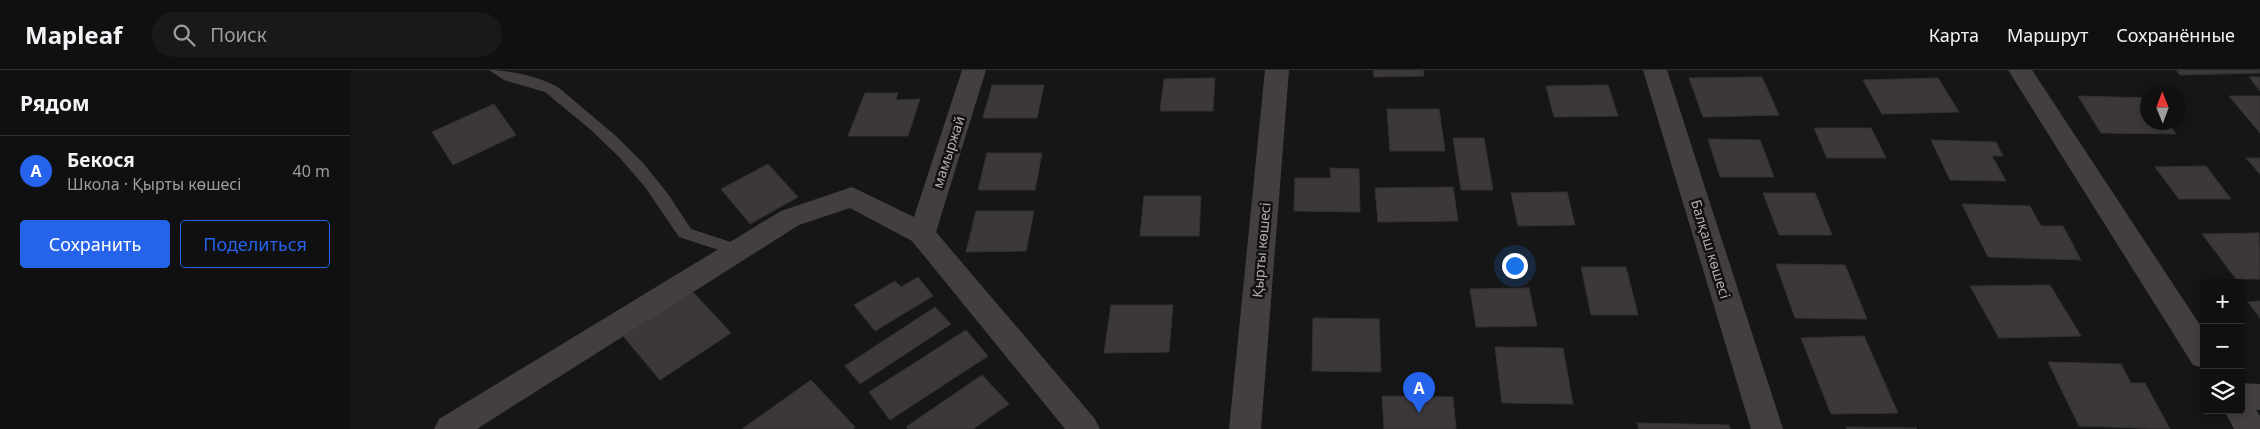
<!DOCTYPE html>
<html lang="ru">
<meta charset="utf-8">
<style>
:root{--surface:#111010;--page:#1a1919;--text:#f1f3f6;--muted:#9c9d9f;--line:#303030;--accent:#2563eb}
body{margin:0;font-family:"Noto Sans",sans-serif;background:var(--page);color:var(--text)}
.controls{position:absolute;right:15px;bottom:15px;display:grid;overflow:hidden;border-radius:5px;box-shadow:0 2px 8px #0003}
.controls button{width:45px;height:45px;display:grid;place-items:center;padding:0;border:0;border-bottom:1px solid var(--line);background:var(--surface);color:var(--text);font:25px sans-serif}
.compass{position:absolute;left:1790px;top:15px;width:45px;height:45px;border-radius:50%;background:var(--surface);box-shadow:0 2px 8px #0003;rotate:359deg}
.you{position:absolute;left:1164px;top:195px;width:18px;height:18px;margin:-12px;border:4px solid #fff;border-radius:50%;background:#1a73e8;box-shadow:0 0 0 8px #1a73e833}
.badge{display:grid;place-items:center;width:32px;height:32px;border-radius:50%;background:var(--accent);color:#fff;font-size:16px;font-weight:700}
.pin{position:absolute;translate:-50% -41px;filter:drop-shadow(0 1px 2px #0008)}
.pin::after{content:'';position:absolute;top:26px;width:18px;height:15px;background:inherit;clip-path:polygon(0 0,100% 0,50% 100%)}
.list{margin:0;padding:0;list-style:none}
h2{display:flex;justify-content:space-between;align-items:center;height:65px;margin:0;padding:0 20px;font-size:21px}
h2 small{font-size:16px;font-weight:400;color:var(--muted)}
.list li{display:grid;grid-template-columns:32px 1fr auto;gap:15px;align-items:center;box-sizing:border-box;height:70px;padding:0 20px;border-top:1px solid var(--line)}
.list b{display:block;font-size:19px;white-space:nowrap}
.list p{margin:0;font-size:16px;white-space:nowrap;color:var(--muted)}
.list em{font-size:16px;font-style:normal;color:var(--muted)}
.actions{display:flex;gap:10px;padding:15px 20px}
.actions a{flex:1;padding:11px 0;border:1px solid var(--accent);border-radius:5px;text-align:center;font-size:18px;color:var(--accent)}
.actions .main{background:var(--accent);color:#fff}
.icon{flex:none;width:28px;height:28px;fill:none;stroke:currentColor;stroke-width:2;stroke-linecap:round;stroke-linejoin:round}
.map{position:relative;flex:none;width:1910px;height:359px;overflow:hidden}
header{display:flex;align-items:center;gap:30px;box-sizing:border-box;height:70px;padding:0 25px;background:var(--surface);border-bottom:1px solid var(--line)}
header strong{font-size:24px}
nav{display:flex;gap:28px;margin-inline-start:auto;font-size:18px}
.search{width:350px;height:45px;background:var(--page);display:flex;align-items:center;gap:12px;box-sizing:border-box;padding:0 18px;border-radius:28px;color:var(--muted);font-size:19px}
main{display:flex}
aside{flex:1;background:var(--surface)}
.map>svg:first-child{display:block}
.building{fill:#3c383a;stroke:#333031}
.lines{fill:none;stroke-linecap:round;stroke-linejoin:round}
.lane{fill:#433e41;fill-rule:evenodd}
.street{fill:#433e41;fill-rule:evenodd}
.labels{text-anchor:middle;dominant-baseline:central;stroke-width:5;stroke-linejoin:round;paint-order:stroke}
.street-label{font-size:14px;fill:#b6a9b2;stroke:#121111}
</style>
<header>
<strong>Mapleaf</strong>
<div class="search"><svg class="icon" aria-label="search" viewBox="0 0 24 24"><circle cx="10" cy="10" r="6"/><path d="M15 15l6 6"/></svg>Поиск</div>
<nav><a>Карта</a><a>Маршрут</a><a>Сохранённые</a></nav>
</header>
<main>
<aside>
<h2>Рядом<small></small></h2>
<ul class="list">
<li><span class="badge">A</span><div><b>Бекося</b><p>Школа · Қырты көшесі</p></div><em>40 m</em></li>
</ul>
<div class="actions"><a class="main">Сохранить</a><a>Поделиться</a></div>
</aside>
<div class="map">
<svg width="1910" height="359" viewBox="0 0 1910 359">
<rect width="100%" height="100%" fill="#171616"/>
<!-- building -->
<path class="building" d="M 1023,0 L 1073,0 L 1074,6 L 1024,7 Z
M 1826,0 L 1910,0 L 1910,3 L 1830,5 Z
M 1412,7 L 1429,45 L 1353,47 L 1339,8 Z
M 1899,7 L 1910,7 L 1910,21 Z
M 865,8 L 863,41 L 810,41 L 814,9 Z
M 1588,8 L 1609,42 L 1532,44 L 1513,10 Z
M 642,15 L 694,15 L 687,48 L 633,48 Z
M 1258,15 L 1268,46 L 1204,47 L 1196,16 Z
M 515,23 L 548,23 L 546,30 L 570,29 L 558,66 L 498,66 Z
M 1728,26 L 1798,28 L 1798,52 L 1818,52 L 1826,64 L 1751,63 Z
M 1879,26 L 1910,26 L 1910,63 Z
M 144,34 L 166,65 L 103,95 L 82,62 Z
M 1037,39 L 1089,39 L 1095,81 L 1040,81 Z
M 1464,58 L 1521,58 L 1536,88 L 1477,88 Z
M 1103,68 L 1134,68 L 1143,120 L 1111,120 Z
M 1358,69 L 1410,70 L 1424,107 L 1370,107 Z
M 1581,70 L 1646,72 L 1653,86 L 1642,86 L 1656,111 L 1600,110 Z
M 637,83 L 692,83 L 685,120 L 628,120 Z
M 1896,88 L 1910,88 L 1910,104 Z
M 418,94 L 448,127 L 400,154 L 371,119 Z
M 1856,96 L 1881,129 L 1829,129 L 1805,97 Z
M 980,98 L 1009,99 L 1010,142 L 944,141 L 945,108 L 981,108 Z
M 1103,117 L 1108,151 L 1028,152 L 1025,118 Z
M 1217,122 L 1225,155 L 1168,156 L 1161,123 Z
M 1413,123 L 1465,123 L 1482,165 L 1429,165 Z
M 794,126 L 851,126 L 849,166 L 790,166 Z
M 1612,134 L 1680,136 L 1691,156 L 1713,156 L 1731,190 L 1638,187 Z
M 626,141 L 684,141 L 676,181 L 616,182 Z
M 1909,163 L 1910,209 L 1886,209 L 1852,164 Z
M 1426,194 L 1495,195 L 1517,249 L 1445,248 Z
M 1231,197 L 1276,197 L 1288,245 L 1241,245 Z
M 568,207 L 583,226 L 525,261 L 504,235 L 545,211 L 551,217 Z
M 1700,215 L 1731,266 L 1649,268 L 1620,216 Z
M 1179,218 L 1187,256 L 1126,257 L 1120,219 Z
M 343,222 L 381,263 L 310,310 L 273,266 Z
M 1910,231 L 1910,248 L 1898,232 Z
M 761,235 L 823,235 L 819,282 L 754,283 Z
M 585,237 L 601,254 L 510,314 L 495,296 Z
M 963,248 L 1029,249 L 1031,302 L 962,301 Z
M 616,260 L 638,286 L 540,350 L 519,322 Z
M 1514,266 L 1548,343 L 1481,344 L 1451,268 Z
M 1145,277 L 1213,278 L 1223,334 L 1152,333 Z
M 1698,292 L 1771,294 L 1781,313 L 1795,313 L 1820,359 L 1729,356 Z
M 632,305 L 659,334 L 623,359 L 558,359 L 556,357 Z
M 461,310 L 505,357 L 503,359 L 392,359 Z
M 1032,326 L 1103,327 L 1106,359 L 1034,359 Z
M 1287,353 L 1379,355 L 1380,359 L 1289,359 Z
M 1496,357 L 1566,358 L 1567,359 L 1497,359 Z"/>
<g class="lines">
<!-- lane -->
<path class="lane" d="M 139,0 C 158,0 192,7 209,18 L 266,66 L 294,94 L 318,124 L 341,159 L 393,176 L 395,180 L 393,184 L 387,186 L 329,167 L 295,117 L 269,87 L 241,60 L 195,22 L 154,10 Z"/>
<!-- street -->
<path class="street" d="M 612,0 L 636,0 L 586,162 L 745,349 L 750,359 L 715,359 L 562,171 L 500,138 L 449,155 L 127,359 L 84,359 L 89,349 L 431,141 L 502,117 L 564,147 Z
M 915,0 L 939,0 L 911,359 L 879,359 Z
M 1293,0 L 1317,0 L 1433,359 L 1401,359 Z
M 1658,0 L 1682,0 L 1854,261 L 1854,298 L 1843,295 Z
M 1891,313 L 1910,314 L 1910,340 L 1906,340 L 1910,346 L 1910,359 L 1884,359 L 1874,340 L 1891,340 Z"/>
</g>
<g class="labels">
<!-- street labels -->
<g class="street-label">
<text transform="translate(598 82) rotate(-72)">мамыржай</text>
<text transform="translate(1361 179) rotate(73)">Балқаш көшесі</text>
<text transform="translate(911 180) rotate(-85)">Қырты көшесі</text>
</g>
</g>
</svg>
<div class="controls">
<button>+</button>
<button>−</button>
<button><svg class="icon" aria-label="layers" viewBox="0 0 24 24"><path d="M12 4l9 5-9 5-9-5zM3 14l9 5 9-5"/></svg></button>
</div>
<svg class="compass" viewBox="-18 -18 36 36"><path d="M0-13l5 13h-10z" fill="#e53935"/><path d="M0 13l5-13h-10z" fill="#9c9d9f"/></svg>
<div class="you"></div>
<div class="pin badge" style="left:1069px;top:343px">A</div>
</div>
</main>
